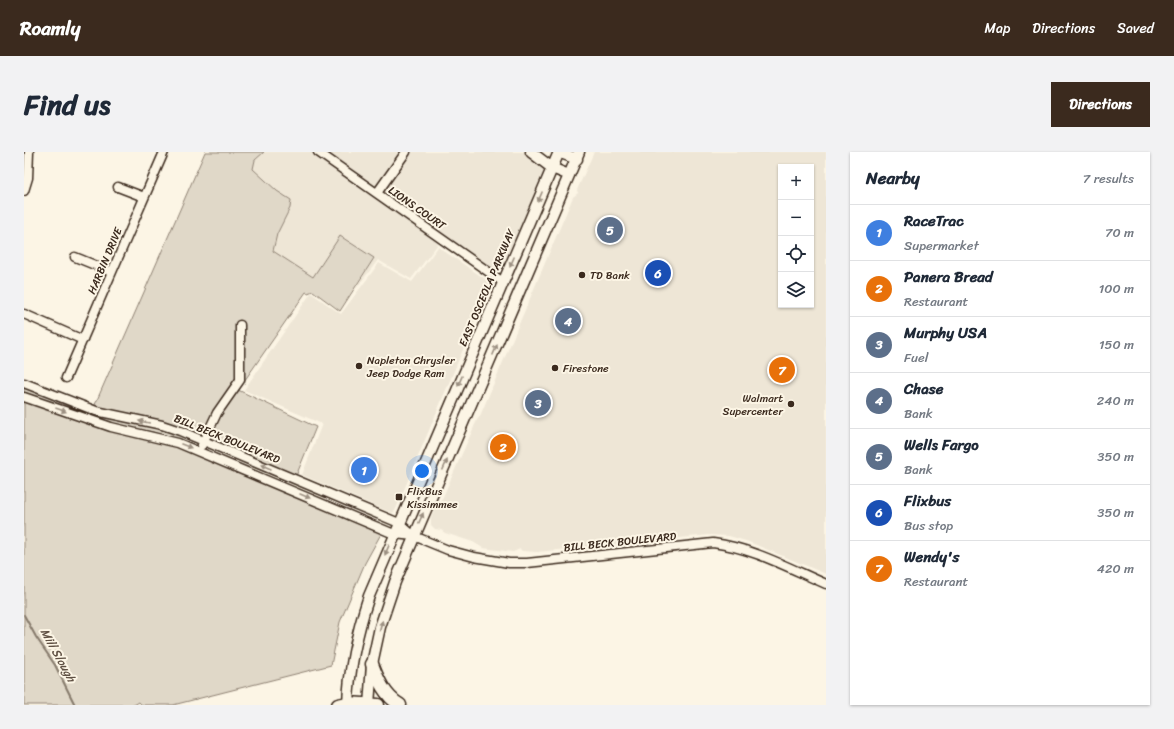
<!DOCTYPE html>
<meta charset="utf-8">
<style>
:root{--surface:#fff;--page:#f2f2f3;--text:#1f2937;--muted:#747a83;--line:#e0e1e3;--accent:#3b2a1e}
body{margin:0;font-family:Sriracha,sans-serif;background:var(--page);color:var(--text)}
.controls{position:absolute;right:12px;top:12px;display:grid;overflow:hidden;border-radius:0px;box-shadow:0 1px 3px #0004}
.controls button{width:36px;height:36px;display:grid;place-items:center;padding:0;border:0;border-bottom:1px solid var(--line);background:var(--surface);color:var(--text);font:20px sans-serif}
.you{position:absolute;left:398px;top:319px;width:14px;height:14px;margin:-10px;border:3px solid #fff;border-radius:50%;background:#1a73e8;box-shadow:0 0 0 6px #1a73e833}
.badge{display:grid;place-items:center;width:26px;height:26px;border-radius:50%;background:var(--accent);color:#fff;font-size:13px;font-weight:700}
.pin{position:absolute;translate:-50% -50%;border:2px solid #fff;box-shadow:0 1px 4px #0006}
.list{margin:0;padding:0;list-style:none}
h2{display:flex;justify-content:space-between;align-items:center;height:52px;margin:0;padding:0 16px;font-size:17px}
h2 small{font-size:13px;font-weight:400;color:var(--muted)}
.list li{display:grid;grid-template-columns:26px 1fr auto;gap:12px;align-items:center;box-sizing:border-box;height:56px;padding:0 16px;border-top:1px solid var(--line)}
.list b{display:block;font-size:15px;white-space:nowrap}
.list p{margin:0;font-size:13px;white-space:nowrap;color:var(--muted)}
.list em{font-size:13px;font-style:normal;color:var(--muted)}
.icon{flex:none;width:22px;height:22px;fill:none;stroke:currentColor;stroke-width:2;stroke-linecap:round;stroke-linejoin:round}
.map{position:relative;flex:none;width:802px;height:553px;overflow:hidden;border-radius:0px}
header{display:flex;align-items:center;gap:24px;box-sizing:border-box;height:56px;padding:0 20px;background:var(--accent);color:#fff}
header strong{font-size:19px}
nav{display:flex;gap:22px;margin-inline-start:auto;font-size:14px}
.intro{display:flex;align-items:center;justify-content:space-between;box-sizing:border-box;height:96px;padding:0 24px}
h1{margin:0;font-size:28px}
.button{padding:10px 18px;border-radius:0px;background:var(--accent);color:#fff;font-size:14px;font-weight:700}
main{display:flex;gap:24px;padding:0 24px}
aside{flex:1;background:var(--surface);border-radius:0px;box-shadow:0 1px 3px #0004}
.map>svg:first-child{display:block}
.built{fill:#eee6d6;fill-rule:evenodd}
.green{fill:#e0d8c8;stroke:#8e8173}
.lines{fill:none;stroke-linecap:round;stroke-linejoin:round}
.stream{stroke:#85796b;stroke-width:2}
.minor-casing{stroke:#3b2a1e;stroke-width:11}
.major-casing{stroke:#3b2a1e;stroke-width:13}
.highway-casing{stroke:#3b2a1e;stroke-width:15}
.minor{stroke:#fcf5e5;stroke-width:8}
.major{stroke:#fcf5e5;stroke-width:10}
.highway{stroke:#fcf5e5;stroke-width:12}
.oneway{fill:#9c9082}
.poi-dot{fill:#3b2a1e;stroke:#fcf5e5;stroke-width:1.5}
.labels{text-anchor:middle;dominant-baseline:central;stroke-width:4;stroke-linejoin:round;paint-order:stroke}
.street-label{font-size:11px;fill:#3b2a1e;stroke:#fcf5e5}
.poi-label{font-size:11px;fill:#3b2a1e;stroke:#fcf5e5;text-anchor:start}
.water-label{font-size:12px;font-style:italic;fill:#605144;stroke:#fcf5e5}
</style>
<header>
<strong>Roamly</strong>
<nav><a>Map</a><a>Directions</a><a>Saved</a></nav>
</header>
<div class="intro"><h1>Find us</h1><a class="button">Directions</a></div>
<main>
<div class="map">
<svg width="802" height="553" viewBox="0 0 802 553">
<rect width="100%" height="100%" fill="#fcf5e5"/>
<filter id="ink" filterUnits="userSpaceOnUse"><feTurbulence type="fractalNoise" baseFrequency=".025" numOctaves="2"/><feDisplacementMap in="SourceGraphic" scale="8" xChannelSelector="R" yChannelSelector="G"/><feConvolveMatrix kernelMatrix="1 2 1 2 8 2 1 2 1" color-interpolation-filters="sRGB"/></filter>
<g filter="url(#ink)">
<!-- built -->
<path class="built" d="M 240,0 L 289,0 L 471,128 L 470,130 L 465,125 L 414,92 L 387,127 L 354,108 L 331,138 L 350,106 L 316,84 L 289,125 L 249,100 L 253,82 L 266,56 L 267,48 L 253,39 L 229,17 L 231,8 Z
M 300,0 L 377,0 L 352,36 Z
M 386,0 L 502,0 L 522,15 L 512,41 L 474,122 L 358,40 Z
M 570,0 L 802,0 L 802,422 L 725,390 L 705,384 L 685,383 L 513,400 L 498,399 L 496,397 L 489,400 L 459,396 L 449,390 L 421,381 L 417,378 L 411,377 L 407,373 L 407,366 L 410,358 L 418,347 L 453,268 L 456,264 L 549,45 L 554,41 L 553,38 ZM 757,15 L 787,15 L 787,153 L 757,153 Z
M 414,95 L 467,131 L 371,359 L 368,361 L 278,323 L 298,272 L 220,238 L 287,141 L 317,162 L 355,111 L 388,130 Z"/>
<!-- green -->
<path class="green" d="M 181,0 L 240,0 L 231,8 L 229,17 L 253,39 L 267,48 L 266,56 L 253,82 L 249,99 L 289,125 L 316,84 L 350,106 L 316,159 L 289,139 L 284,141 L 282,140 L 214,238 L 292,275 L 272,324 L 184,288 L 196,263 L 219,229 L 219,170 L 213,170 L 213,227 L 190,259 L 178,285 L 70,255 Z
M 0,234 L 71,262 L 137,276 L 175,291 L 173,295 L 129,280 L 88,272 L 0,242 Z
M 0,248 L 153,294 L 358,380 L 341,411 L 316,470 L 307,513 L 149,553 L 118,553 L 115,550 L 110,553 L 0,553 Z"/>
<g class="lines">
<!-- stream -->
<path class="stream" d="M 0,463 L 12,485 L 31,513 L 51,553"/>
<!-- minor casing -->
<g class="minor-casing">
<path id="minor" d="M 294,0 L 479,130
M 94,35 L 120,45
M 0,39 L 4,26 L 5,0
M 353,41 L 382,0
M 51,105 L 88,120
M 0,162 L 59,188
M 42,226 L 140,0
M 0,231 L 72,259 L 138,273 L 156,279 L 375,371 L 390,384
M 0,245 L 87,275 L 154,291 L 370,382 L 390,384 L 424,398 L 450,405 L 485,411 L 503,411 L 689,391 C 729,396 765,416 802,432
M 178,293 L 193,261 L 216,228 L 216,173"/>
</g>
<!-- major casing -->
<g class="major-casing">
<path id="major" d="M 507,0 L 528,16 L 545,23
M 534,0 L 553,7
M 324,553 C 325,515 333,480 345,444 L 535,0
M 345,553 L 348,512 L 356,475 L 371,430 L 555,0"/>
</g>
<!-- highway casing -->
<g class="highway-casing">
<path id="highway" d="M 348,512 C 354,528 361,544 376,553
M 314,553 L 324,551 L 354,553"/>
</g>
<!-- minor -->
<use href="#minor" class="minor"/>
<!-- major -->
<use href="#major" class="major"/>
<!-- highway -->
<use href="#highway" class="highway"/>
</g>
<!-- one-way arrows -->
<defs><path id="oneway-solid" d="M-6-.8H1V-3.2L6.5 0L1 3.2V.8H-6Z"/></defs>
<g class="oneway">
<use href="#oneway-solid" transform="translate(516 45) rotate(113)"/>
<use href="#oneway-solid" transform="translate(488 110) rotate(113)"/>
<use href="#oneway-solid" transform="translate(471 198) rotate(-67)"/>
<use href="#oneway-solid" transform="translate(436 229) rotate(113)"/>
<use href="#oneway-solid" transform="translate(37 258) rotate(20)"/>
<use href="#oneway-solid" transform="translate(120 270) rotate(-170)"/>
<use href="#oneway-solid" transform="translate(162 294) rotate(21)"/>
<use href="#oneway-solid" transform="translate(421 313) rotate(-66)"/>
<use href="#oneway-solid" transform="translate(242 315) rotate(-157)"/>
<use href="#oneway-solid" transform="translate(281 344) rotate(23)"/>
<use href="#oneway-solid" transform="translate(397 366) rotate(-66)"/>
<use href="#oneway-solid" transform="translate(363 398) rotate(113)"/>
<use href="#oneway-solid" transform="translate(357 474) rotate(-75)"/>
</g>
</g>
<!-- markers -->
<g class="poi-dot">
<circle cx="558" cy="123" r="4"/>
<circle cx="335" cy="214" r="4"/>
<circle cx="531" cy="216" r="4"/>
<circle cx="767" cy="252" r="4"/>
<rect x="371" y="341" width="8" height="8" rx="2"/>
</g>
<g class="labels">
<!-- street labels -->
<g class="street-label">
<text transform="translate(393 56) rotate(35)">LIONS COURT</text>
<text transform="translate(81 109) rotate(-67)">HARBIN DRIVE</text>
<text transform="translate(463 136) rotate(-67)">EAST OSCEOLA PARKWAY</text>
<text transform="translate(203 287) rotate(22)">BILL BECK BOULEVARD</text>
<text transform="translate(596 390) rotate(-6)">BILL BECK BOULEVARD</text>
</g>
<!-- poi labels -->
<g class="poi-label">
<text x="566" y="123">TD Bank</text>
<text x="343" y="208">Napleton Chrysler<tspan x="343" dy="13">Jeep Dodge Ram</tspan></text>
<text x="539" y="216">Firestone</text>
<text x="759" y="246" text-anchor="end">Walmart<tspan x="759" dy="13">Supercenter</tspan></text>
<text x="383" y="339">FlixBus<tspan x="383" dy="13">Kissimmee</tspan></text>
</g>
<!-- water labels -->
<g class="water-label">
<text transform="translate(34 503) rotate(61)">Mill Slough</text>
</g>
</g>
</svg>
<div class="controls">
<button>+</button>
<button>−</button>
<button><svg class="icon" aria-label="locate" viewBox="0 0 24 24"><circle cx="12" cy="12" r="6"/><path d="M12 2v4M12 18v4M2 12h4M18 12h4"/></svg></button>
<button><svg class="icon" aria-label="layers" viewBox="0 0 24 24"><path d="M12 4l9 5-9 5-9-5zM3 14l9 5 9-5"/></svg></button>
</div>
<div class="you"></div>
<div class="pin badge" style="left:340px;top:318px;background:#3f7fe0">1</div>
<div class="pin badge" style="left:479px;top:295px;background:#e8710a">2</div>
<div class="pin badge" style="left:514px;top:251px;background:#5c6f8a">3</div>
<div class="pin badge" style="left:544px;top:169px;background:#5c6f8a">4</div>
<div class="pin badge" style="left:586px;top:78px;background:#5c6f8a">5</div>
<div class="pin badge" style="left:634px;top:121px;background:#1a4fb4">6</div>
<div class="pin badge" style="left:758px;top:218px;background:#e8710a">7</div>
</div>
<aside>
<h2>Nearby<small>7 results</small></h2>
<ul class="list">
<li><span class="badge" style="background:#3f7fe0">1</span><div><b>RaceTrac</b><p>Supermarket</p></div><em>70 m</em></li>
<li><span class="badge" style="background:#e8710a">2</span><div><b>Panera Bread</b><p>Restaurant</p></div><em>100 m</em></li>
<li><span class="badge" style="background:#5c6f8a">3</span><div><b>Murphy USA</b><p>Fuel</p></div><em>150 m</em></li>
<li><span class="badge" style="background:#5c6f8a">4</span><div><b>Chase</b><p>Bank</p></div><em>240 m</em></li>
<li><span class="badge" style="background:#5c6f8a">5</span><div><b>Wells Fargo</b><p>Bank</p></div><em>350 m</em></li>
<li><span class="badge" style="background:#1a4fb4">6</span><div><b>Flixbus</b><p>Bus stop</p></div><em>350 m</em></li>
<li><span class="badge" style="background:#e8710a">7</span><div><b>Wendy's</b><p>Restaurant</p></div><em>420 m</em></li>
</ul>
</aside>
</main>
